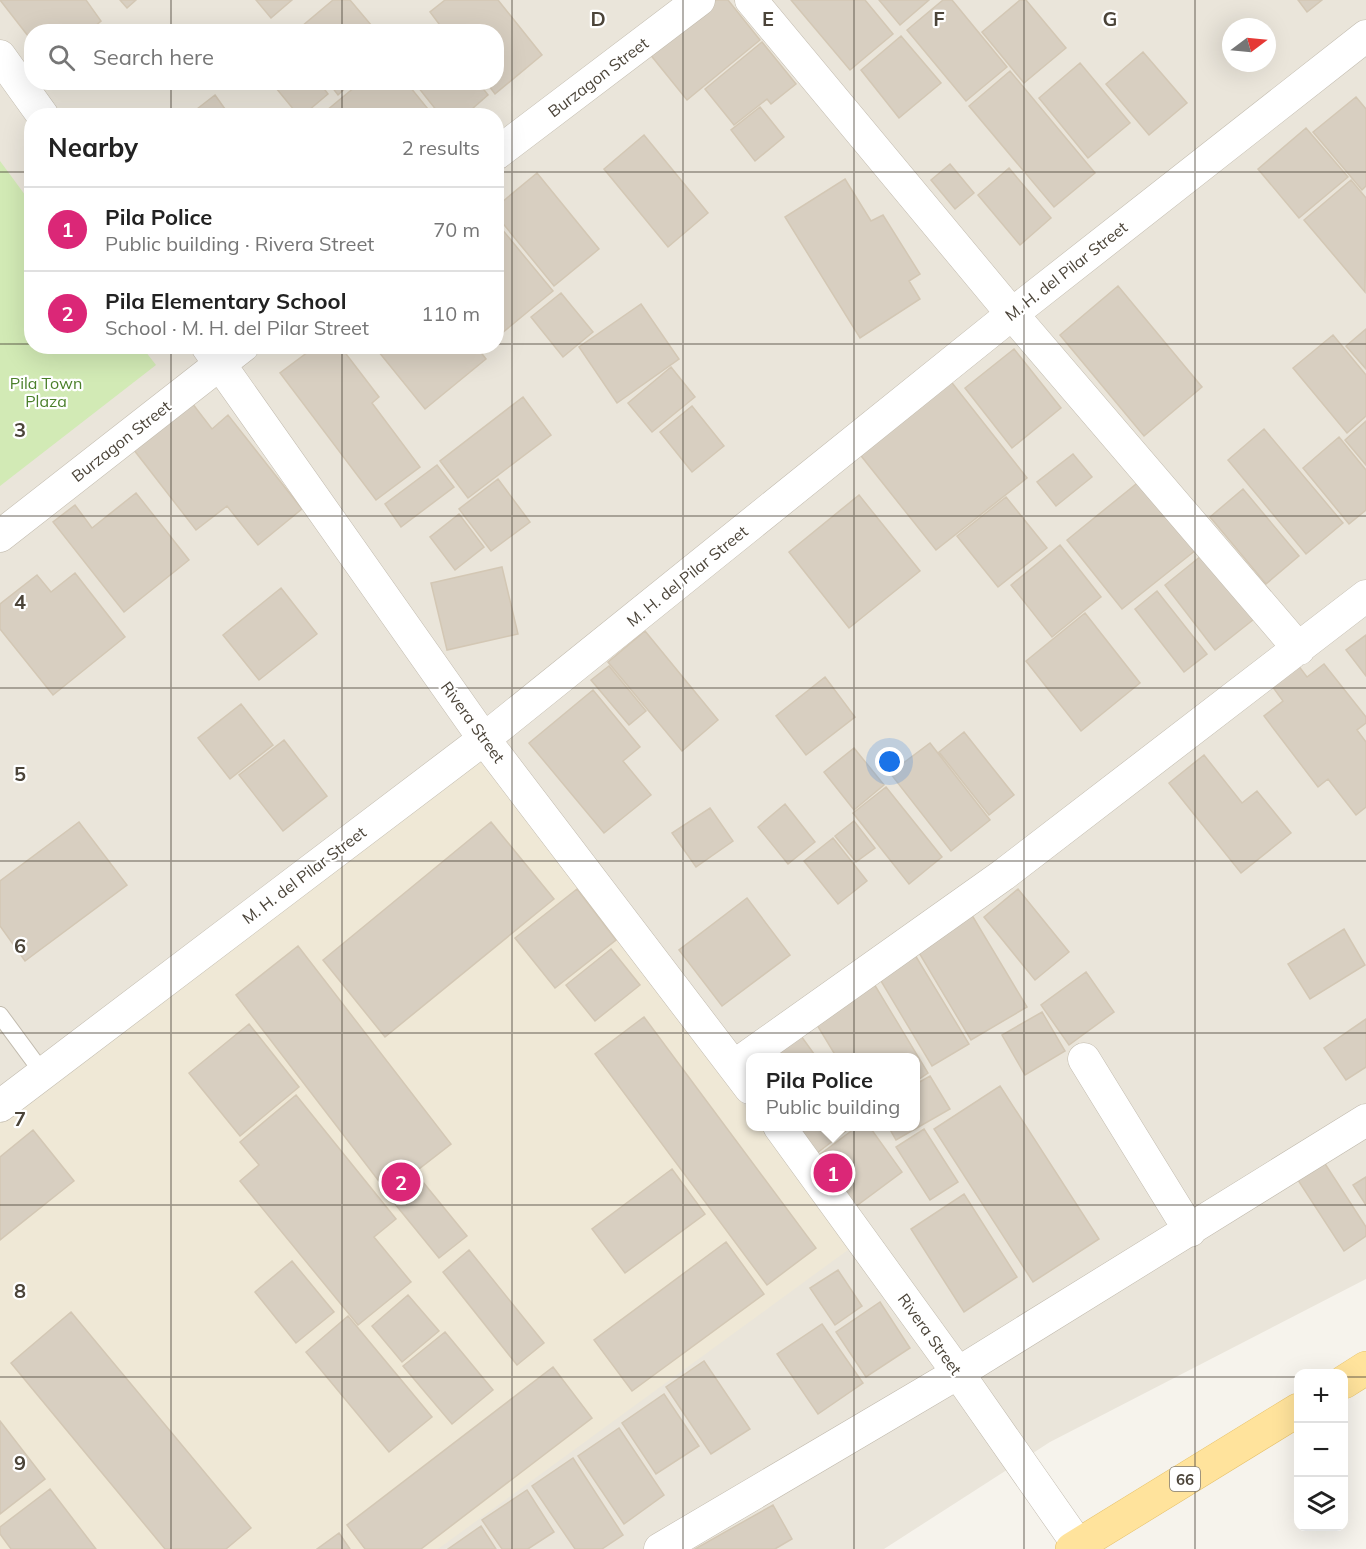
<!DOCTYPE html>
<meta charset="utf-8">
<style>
:root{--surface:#fff;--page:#f2f2f2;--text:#222;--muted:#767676;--line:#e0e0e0;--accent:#db2777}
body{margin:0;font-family:Mulish,sans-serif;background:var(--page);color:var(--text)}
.controls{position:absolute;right:18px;bottom:18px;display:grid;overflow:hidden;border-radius:12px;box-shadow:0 6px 24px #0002}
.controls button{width:54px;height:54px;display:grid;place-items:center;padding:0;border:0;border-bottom:2px solid var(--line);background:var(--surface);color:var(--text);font:30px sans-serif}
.compass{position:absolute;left:1222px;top:18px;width:54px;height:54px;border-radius:50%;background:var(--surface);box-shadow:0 6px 24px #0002;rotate:74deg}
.you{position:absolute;left:890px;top:762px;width:21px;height:21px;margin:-15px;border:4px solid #fff;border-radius:50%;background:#1a73e8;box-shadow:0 0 0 9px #1a73e833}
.badge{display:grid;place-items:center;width:39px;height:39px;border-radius:50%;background:var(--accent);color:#fff;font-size:20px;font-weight:700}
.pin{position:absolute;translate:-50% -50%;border:3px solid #fff;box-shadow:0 2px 6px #0006}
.popup{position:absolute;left:746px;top:1053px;width:174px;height:78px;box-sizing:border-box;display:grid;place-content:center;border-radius:12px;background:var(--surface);filter:drop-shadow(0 2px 4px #0005);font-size:20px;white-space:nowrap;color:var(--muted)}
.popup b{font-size:22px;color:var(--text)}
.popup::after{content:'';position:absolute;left:50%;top:100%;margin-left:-12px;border:12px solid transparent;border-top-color:var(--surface)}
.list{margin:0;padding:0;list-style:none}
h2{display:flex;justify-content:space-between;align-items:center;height:78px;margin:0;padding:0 24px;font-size:26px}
h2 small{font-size:20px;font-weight:400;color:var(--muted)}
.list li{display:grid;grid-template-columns:39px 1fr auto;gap:18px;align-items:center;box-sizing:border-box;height:84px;padding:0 24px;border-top:2px solid var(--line)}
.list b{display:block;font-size:22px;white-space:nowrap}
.list p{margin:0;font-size:20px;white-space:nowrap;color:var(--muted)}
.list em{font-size:20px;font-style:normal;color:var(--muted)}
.icon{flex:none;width:33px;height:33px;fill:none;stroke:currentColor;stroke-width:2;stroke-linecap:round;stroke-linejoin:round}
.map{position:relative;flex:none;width:1366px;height:1549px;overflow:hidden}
.search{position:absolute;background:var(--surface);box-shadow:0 6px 24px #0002;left:24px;top:24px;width:480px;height:66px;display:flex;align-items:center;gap:15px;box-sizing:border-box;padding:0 21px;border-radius:24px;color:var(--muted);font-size:22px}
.panel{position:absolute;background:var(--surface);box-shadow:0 6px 24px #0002;left:24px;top:108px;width:480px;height:246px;border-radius:24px}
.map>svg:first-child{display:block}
.residential{fill:#eae5da;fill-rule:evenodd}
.education{fill:#efe8d6}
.green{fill:#d2eab5}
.building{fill:#d8cfc1;stroke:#d3c7b4;stroke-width:1.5}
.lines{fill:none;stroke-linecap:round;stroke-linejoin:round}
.service-casing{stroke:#c2bbae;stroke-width:18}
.minor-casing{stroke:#c2bbae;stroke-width:33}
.primary-casing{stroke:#e6c16a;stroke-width:34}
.service{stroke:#fff;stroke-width:16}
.minor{stroke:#fff;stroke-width:32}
.primary{stroke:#ffe39c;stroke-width:33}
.grid{fill:none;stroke:#4b4439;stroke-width:1.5;stroke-opacity:0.55}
.labels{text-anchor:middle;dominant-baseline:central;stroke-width:4.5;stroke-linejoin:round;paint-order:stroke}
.shield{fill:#fff;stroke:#817c74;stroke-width:1.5}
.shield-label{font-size:15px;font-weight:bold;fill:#4b4439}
.street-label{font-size:16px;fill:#4b4439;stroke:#fff}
.park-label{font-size:16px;fill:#4a7f2a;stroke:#fff}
.grid-label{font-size:20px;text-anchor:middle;font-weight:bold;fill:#4b4439;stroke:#fff;stroke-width:4.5;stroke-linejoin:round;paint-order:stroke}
</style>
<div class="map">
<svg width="1366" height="1549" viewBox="0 0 1366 1549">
<rect width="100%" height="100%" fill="#f6f3ec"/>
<!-- residential -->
<path class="residential" d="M 0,0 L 1366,0 L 1366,1279 L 1050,1442 L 884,1549 L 0,1549 ZM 1231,27 L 1267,27 L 1267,63 L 1231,63 ZM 32,32 L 496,32 L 496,82 L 32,82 ZM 32,116 L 496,116 L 496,346 L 32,346 ZM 750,1058 L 916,1058 L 916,1126 L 750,1126 Z"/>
<!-- education -->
<path class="education" d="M 481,756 L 750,1113 L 750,1126 L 761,1127 L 852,1247 L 438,1549 L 0,1549 L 0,1117 Z"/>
<!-- green -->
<path class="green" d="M 0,161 L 31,203 L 32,346 L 142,347 L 156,365 L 0,486 Z"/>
<!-- building -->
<path class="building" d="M 0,0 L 86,0 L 101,21 L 88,32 L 32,32 L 32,41 Z
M 120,0 L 136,0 L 127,8 Z
M 256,0 L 292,0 L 271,18 Z
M 333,0 L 350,0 L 377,32 L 295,32 Z
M 445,0 L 498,0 L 542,55 L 495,94 L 486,82 L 496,82 L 496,32 L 445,32 L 430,12 Z
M 715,0 L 728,0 L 760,40 L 687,100 L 649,53 Z
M 791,0 L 865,0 L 893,34 L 850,70 Z
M 879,0 L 929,0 L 900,25 Z
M 943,0 L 952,0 L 1007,67 L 966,101 L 907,30 Z
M 1020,0 L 1026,0 L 1066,48 L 1024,83 L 982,32 Z
M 1298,0 L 1322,0 L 1307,12 Z
M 901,36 L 941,83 L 899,118 L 861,70 Z
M 762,42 L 796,84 L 771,104 L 767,99 L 734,125 L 705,89 Z
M 1143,52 L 1187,103 L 1149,135 L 1106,84 Z
M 1080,63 L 1130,123 L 1088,158 L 1039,98 Z
M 1010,71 L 1095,173 L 1054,207 L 969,106 Z
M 271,82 L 319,82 L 328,94 L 302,116 L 299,116 Z
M 328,82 L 352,82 L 338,95 Z
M 361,82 L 406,82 L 432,114 L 320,116 Z
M 414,82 L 478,82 L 488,95 L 464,116 L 441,116 Z
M 215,95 L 230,116 L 188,116 Z
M 1356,97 L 1366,109 L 1366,186 L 1362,190 L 1313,132 Z
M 760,107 L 784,137 L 755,161 L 731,130 Z
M 1306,128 L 1348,177 L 1299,218 L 1258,169 Z
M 644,135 L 708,213 L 668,247 L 604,169 Z
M 950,164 L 974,193 L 955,209 L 931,180 Z
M 1009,168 L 1051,218 L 1020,245 L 978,195 Z
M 537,173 L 599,249 L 554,286 L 496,215 L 496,207 Z
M 845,179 L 871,221 L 883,215 L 920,274 L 909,281 L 920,299 L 860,338 L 785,217 Z
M 1351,180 L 1366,198 L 1365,292 L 1304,220 Z
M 496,222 L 553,291 L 496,338 Z
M 1118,286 L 1202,387 L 1144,436 L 1060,335 Z
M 561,293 L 593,332 L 563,357 L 531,317 Z
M 641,304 L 679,359 L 617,403 L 579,347 Z
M 1366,329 L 1366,369 L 1346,346 Z
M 1333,335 L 1366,375 L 1366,416 L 1347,433 L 1293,368 Z
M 316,346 L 340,346 L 379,397 L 372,403 L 420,467 L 376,500 L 280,373 Z
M 374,346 L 476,346 L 486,359 L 425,409 Z
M 1014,349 L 1061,408 L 1012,448 L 965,388 Z
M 671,367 L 695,397 L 652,432 L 628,403 Z
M 949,379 L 1027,478 L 936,550 L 858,452 Z
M 523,397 L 551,435 L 468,498 L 440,461 Z
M 192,403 L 212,429 L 228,415 L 302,509 L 258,545 L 227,506 L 196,530 L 134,450 Z
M 692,406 L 724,446 L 692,472 L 660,432 Z
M 1366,421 L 1366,465 L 1345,440 Z
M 1264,429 L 1343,523 L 1306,554 L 1228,460 Z
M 1339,437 L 1366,470 L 1366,510 L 1349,524 L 1303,468 Z
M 1073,454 L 1092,477 L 1056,506 L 1037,482 Z
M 437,465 L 454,487 L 401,527 L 385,504 Z
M 498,479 L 530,522 L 491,551 L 459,509 Z
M 1141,480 L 1196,550 L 1122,609 L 1067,540 Z
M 1243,489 L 1299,556 L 1266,584 L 1210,517 Z
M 136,493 L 189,560 L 124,612 L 53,522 L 75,505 L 92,528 Z
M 859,495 L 920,571 L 849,628 L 789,552 Z
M 1006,497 L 1047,548 L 998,587 L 957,536 Z
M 459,514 L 484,547 L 455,570 L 430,537 Z
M 1060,545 L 1101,597 L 1052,637 L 1011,585 Z
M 1206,552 L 1258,616 L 1215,650 L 1165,585 Z
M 502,567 L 518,634 L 447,650 L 431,583 Z
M 75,573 L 125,637 L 53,695 L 0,629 L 0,604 L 37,575 L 51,592 Z
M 281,588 L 317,634 L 259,680 L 223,635 Z
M 1157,591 L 1207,654 L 1184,672 L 1135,609 Z
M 1085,613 L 1140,683 L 1081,731 L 1026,661 Z
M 645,631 L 718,720 L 682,751 L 608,662 Z
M 1366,635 L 1366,676 L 1346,650 Z
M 1324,664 L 1366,717 L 1366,723 L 1357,730 L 1366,742 L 1366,807 L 1356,815 L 1328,779 L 1318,787 L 1264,716 L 1283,701 L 1272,686 L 1298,665 L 1307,677 Z
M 609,666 L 646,711 L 629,725 L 591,680 Z
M 825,677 L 855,717 L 806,755 L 776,716 Z
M 593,690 L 640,747 L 623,761 L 651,795 L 604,833 L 529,743 Z
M 241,704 L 273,745 L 230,779 L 198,738 Z
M 964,732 L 1014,795 L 989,815 L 939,752 Z
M 284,740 L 327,796 L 283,831 L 239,775 Z
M 930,743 L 990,820 L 951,851 L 890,773 Z
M 854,748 L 884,785 L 854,810 L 824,772 Z
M 1204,755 L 1242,803 L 1257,791 L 1291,833 L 1241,873 L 1169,783 Z
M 886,787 L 942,857 L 909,884 L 853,813 Z
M 785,804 L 815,842 L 788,864 L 758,827 Z
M 710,808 L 733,841 L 696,867 L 672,833 Z
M 854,821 L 875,848 L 856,862 L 835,836 Z
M 79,822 L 127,885 L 25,961 L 0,926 L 0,881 Z
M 491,822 L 554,899 L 385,1037 L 323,960 Z
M 833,838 L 867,881 L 838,904 L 804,861 Z
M 577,889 L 616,940 L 555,988 L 515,938 Z
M 1018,889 L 1069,952 L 1035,980 L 984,917 Z
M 747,898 L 790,955 L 722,1006 L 679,950 Z
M 967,907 L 1027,1007 L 971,1040 L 912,941 Z
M 1344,929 L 1365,965 L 1310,999 L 1288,964 Z
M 298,946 L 451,1144 L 388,1193 L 236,995 Z
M 611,949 L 640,985 L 595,1021 L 566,985 Z
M 912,950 L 969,1044 L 932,1066 L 875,971 Z
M 1086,972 L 1114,1012 L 1069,1045 L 1041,1005 Z
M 868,974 L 928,1073 L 916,1081 L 916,1058 L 837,1058 L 808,1010 Z
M 1042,1012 L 1065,1051 L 1025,1075 L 1002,1035 Z
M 644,1017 L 816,1248 L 767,1285 L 595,1054 Z
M 1366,1019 L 1366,1067 L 1346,1080 L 1324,1048 Z
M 249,1024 L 299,1087 L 240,1136 L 189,1073 Z
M 796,1029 L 817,1058 L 758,1058 Z
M 930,1076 L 950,1109 L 896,1140 L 888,1126 L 916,1126 L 916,1084 Z
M 1000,1086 L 1099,1239 L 1033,1282 L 934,1129 Z
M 296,1095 L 396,1219 L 374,1237 L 411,1282 L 358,1325 L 240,1181 L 259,1165 L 240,1142 Z
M 790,1126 L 852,1126 L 812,1157 Z
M 858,1126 L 869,1126 L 902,1172 L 851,1210 L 814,1159 Z
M 924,1129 L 958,1182 L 930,1200 L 896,1147 Z
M 33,1130 L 74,1181 L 0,1240 L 0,1157 Z
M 1320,1156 L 1366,1227 L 1366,1236 L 1344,1251 L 1294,1174 Z
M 672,1169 L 705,1214 L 625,1273 L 592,1229 Z
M 418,1176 L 467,1236 L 439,1258 L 391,1199 Z
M 1366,1177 L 1366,1205 L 1353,1185 Z
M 964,1194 L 1017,1277 L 964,1312 L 911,1229 Z
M 726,1242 L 764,1294 L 632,1391 L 594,1340 Z
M 469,1250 L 544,1343 L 517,1365 L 443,1272 Z
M 292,1261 L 334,1312 L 296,1343 L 255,1292 Z
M 838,1270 L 862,1306 L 835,1325 L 810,1288 Z
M 408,1295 L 439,1331 L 402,1362 L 372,1326 Z
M 880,1302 L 910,1348 L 866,1377 L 836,1332 Z
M 71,1312 L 251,1528 L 226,1549 L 165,1549 L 11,1363 Z
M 348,1316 L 432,1417 L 389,1452 L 306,1352 Z
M 822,1324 L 863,1383 L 818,1414 L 777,1354 Z
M 445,1332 L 493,1390 L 452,1424 L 403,1366 Z
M 704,1361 L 750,1429 L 711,1454 L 666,1387 Z
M 553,1367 L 592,1418 L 421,1549 L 365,1549 L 347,1525 Z
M 664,1394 L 699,1446 L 656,1474 L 622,1423 Z
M 0,1421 L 45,1479 L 0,1514 Z
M 619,1428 L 664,1495 L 624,1524 L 578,1456 Z
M 573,1458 L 623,1535 L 602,1549 L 575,1549 L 532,1486 Z
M 50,1489 L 96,1549 L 11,1549 L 0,1534 L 0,1527 Z
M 527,1490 L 554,1532 L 528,1549 L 502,1549 L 482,1520 Z
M 773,1505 L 792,1539 L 775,1549 L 695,1549 Z
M 481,1526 L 496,1549 L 448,1549 Z
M 339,1533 L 350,1549 L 317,1549 Z"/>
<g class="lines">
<!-- service casing -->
<g class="service-casing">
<path id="service" d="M 0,1015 L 42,1072"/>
</g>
<!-- minor casing -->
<g class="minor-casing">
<path id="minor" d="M 751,0 L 1012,314 L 1299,649
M 0,56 L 43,116
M 496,154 L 699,0
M 207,346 L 484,739 L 750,1088
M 0,536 L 243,346
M 1084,1059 L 1190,1231
M 734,1066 L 1003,875 L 1366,596
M 0,1106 L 484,739 L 1012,314 L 1366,36
M 779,1126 L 958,1373 L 1081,1549
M 660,1549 L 958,1373 L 1366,1120"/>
</g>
<!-- primary casing -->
<g class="primary-casing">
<path id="primary" d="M 1344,1382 L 1366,1368
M 1072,1549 L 1298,1410"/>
</g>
<!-- service -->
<use href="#service" class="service"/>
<!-- minor -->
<use href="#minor" class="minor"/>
<!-- primary -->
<use href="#primary" class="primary"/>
</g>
<!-- grid -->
<path class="grid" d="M 171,0 L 171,32M 342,0 L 342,32M 512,0 L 512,1549M 683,0 L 683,1549M 854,0 L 854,1549M 1024,0 L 1024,1549M 1195,0 L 1195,1549M 171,82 L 171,116M 342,82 L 342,116M 0,172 L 32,172M 496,172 L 1366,172M 0,344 L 32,344M 496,344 L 1366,344M 171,346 L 171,1549M 342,346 L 342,1549M 0,516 L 1366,516M 0,688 L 1366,688M 0,861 L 1366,861M 0,1033 L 1366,1033M 0,1205 L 1366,1205M 0,1377 L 1298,1377M 1344,1377 L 1366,1377"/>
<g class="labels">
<!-- shield labels -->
<rect class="shield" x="1170" y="1467" width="30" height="24" rx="4.5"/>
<g class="shield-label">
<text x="1185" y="1479">66</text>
</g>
<!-- street labels -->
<g class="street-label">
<text transform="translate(598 77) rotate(-37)">Burzagon Street</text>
<text transform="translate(1066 271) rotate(-38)">M. H. del Pilar Street</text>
<text transform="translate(121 441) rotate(-38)">Burzagon Street</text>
<text transform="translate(687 576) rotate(-39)">M. H. del Pilar Street</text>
<text transform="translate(473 722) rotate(54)">Rivera Street</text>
<text transform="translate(304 875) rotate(-37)">M. H. del Pilar Street</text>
<text transform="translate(930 1334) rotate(54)">Rivera Street</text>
</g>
<!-- park labels -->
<g class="park-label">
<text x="46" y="383">Pila Town<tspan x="46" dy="18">Plaza</tspan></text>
</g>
</g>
<g class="grid-label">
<text x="598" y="26">D</text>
<text x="768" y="26">E</text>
<text x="939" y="26">F</text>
<text x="1110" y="26">G</text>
<text x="20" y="437">3</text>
<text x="20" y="609">4</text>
<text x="20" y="781">5</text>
<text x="20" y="953">6</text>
<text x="20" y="1126">7</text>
<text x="20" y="1298">8</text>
<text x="20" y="1470">9</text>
</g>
</svg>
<div class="controls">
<button>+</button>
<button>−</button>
<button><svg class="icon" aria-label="layers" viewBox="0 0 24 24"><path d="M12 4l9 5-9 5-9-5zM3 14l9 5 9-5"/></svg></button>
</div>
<svg class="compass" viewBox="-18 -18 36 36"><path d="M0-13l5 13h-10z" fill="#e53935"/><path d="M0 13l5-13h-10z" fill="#767676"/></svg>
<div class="you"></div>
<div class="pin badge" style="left:833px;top:1173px">1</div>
<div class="popup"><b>Pila Police</b>Public building</div>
<div class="pin badge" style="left:401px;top:1182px">2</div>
<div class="search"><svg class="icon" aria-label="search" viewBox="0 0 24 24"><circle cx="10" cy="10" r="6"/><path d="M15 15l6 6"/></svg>Search here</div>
<section class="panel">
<h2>Nearby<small>2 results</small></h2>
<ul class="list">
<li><span class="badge">1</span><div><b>Pila Police</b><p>Public building · Rivera Street</p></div><em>70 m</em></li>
<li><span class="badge">2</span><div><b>Pila Elementary School</b><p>School · M. H. del Pilar Street</p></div><em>110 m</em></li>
</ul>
</section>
</div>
